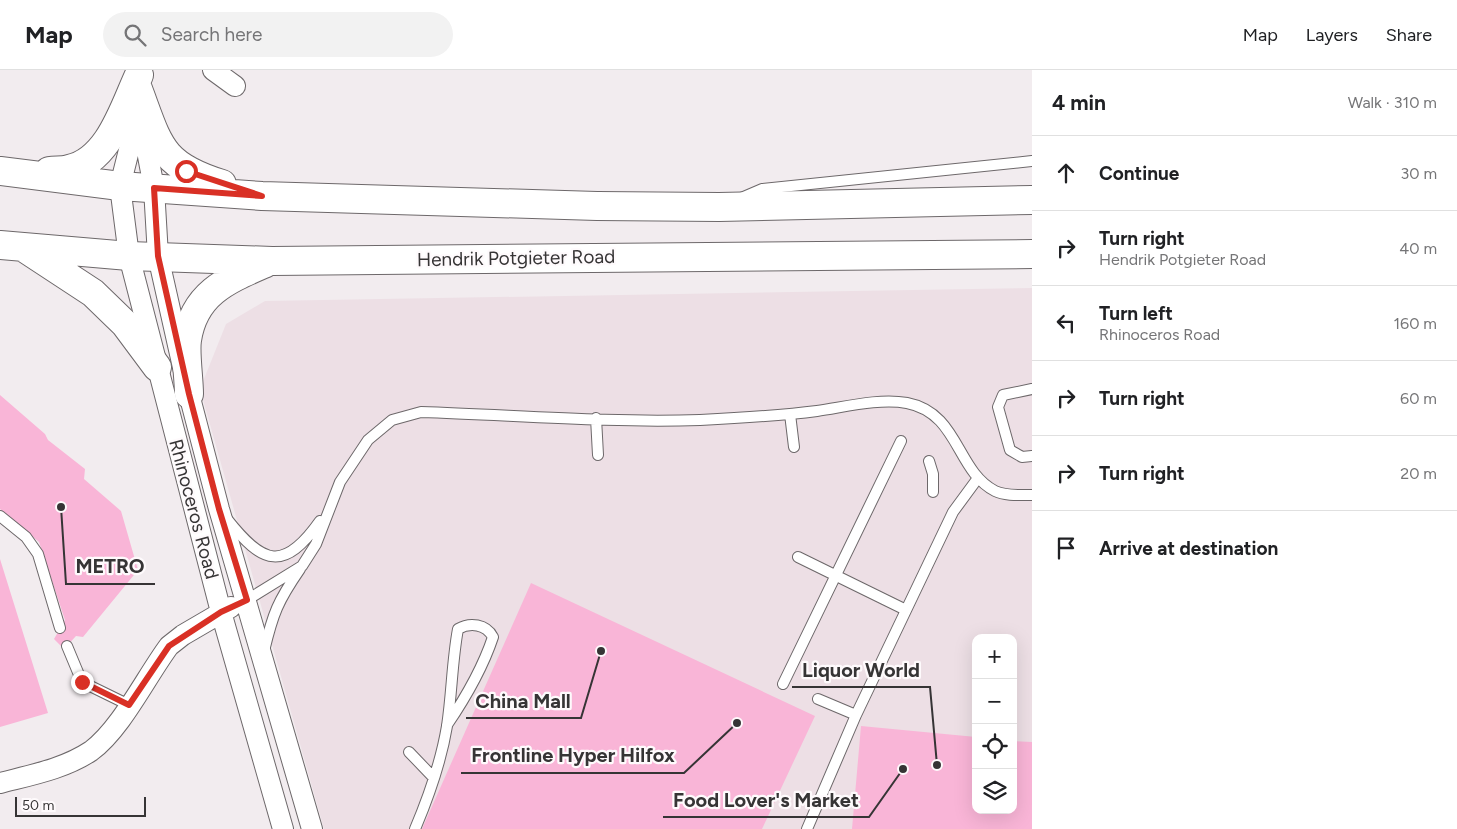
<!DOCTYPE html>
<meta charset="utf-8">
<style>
:root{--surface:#fff;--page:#f2f2f2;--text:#202124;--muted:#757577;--line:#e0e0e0}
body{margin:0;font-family:Figtree,sans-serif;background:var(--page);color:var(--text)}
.controls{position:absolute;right:15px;bottom:15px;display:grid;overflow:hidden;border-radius:10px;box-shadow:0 5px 20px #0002}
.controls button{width:45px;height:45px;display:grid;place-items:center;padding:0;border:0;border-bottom:1px solid var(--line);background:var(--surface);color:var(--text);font:25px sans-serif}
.scale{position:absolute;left:15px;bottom:12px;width:131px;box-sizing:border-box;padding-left:5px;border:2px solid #363435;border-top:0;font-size:14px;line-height:18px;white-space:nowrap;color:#363435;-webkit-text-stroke:4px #fefafc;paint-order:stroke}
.stop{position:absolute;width:15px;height:15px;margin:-11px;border:4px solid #d93025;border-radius:50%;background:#fff}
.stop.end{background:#d93025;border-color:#fff;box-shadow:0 1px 5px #0008}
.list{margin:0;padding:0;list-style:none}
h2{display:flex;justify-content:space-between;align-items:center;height:65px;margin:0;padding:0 20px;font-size:21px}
h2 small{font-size:16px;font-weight:400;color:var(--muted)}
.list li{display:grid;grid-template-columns:32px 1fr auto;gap:15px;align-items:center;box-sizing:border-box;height:75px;padding:0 20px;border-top:1px solid var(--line)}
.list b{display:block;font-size:19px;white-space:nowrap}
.list p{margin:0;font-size:16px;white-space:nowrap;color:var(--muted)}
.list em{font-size:16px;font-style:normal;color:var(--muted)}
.icon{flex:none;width:28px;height:28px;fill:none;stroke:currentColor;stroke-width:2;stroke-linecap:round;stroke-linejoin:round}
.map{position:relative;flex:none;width:1032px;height:759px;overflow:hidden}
header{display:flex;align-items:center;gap:30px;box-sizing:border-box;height:70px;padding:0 25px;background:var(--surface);border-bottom:1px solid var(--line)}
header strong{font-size:24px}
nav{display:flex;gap:28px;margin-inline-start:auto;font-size:18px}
.search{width:350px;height:45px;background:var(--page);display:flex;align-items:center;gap:12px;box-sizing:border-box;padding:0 18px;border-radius:28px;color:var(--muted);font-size:19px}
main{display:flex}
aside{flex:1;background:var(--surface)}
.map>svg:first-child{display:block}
.built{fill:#eddfe5;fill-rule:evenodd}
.building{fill:#f9b5d7}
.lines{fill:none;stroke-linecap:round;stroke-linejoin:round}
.lane-casing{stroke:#6d686a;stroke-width:12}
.street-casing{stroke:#6d686a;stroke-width:22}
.secondary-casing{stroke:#6d686a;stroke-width:30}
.lane{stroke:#fff;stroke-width:10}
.street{stroke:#fff;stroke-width:20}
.secondary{stroke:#fff;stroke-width:28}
.route{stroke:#d93025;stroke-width:6}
.labels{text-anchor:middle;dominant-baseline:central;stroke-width:4.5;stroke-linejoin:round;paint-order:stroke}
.street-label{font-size:19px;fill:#363435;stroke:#fefafc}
.leader{fill:none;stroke:#363435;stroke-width:2}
.callout-dot{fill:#363435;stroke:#fefafc;stroke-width:2}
.callout-label{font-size:20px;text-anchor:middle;font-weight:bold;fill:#363435;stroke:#fefafc;stroke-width:4.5;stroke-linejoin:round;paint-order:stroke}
</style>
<header>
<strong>Map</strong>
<div class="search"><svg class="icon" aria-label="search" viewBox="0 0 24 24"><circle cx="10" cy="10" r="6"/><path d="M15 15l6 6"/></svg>Search here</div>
<nav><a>Map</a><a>Layers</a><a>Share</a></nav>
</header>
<main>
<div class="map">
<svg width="1032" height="759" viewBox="0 0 1032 759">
<rect width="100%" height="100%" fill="#f2ecef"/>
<!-- built -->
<path class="built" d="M 1032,218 L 1032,759 L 324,759 L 200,319 L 226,254 L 265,231 ZM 976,568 L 1013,568 L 1013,740 L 976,740 Z"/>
<!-- building -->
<path class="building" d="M 0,325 L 45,364 L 48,370 L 85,399 L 84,409 L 121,441 L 138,500 L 83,567 L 76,566 L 64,579 L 54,569 L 65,550 L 39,472 L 0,439 Z
M 0,489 L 48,643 L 0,657 Z
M 531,513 L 815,646 L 762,759 L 422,759 Z
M 861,656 L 976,667 L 976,740 L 1013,740 L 1013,671 L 1032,672 L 1032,759 L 852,759 Z"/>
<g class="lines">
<!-- lane casing -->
<g class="lane-casing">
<path id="lane" d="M 741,128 L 762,119 L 1032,91
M 1032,319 L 1003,325 L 998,337 L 1010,380 L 1022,387 L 1032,386
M 790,344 L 794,377
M 596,348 L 598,385
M 929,391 L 933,404 L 933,422
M 0,446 L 26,467 L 38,484 L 60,558
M 227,449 C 263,495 284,502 320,451
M 798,487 L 906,540
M 247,530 L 302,496 L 316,474 L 340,412 L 368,370 L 392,350 L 421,342 C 514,345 608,353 700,350 C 739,348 778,346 817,341 C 845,337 879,328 907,333 C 959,343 956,401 995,421 C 1005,426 1020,425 1032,425
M 67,576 L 82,612 L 129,635
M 264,581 C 273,543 278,531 300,499
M 783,614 L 901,371
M 818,629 L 856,645
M 409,682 L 434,708
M 415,759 C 429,726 441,692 447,656 C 452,623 452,591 458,559 C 470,552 486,554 493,567 C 482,600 466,627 447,655
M 807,759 L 856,645 L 953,442 L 978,408"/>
</g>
<!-- street casing -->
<g class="street-casing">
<path id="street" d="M 213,0 L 235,16
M 137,48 L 120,116 L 129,186 L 221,542 L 283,759
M 141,49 L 154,118 L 158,186 L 189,324 L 219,439 L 312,759
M 0,713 C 31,705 64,699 91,681 C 121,659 146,607 169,576 L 183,565 L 231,537"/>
</g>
<!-- secondary casing -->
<g class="secondary-casing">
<path id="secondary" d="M 138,19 C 159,75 160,95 222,114
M 0,101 L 120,116 L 262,126 L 597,136 L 719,137 L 1032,130
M 49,101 C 56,100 63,101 69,99 C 109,91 124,37 139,5
M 0,175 L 129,186 L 272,191 L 1032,184
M 26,179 L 93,223 L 125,254 L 157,297
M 189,324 C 189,309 185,283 187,270 C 194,223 227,210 266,193"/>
</g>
<!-- lane -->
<use href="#lane" class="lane"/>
<!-- street -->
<use href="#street" class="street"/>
<!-- secondary -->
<use href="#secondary" class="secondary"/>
</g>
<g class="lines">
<!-- route -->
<path class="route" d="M 82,612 L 129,635 L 169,576 L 221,542 L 247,530 L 219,439 L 189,324 L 158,186 L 154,118 L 262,126 L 186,101"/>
</g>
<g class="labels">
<!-- street labels -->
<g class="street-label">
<text transform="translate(516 188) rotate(-1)">Hendrik Potgieter Road</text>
<text transform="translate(194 439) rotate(75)">Rhinoceros Road</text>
</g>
</g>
<!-- callouts -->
<path class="leader" d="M61 437L66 514H155M937 695L930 617H792M601 581L581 648H466M737 653L684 703H461M903 699L869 747H663"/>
<g class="callout-dot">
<circle cx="61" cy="437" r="5"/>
<circle cx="937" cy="695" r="5"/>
<circle cx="601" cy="581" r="5"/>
<circle cx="737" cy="653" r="5"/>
<circle cx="903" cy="699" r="5"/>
</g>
<g class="callout-label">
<text x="110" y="503">METRO</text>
<text x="861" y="607">Liquor World</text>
<text x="523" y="638">China Mall</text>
<text x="573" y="692">Frontline Hyper Hilfox</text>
<text x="766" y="737">Food Lover's Market</text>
</g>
</svg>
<div class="controls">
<button>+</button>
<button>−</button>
<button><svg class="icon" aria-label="locate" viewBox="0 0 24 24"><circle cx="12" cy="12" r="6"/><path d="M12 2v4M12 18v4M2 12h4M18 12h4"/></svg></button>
<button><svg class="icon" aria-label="layers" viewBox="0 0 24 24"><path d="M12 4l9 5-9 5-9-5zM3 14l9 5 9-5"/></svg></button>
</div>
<div class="scale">50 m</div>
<div class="stop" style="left:186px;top:101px"></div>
<div class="stop end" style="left:82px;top:612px"></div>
</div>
<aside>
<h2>4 min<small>Walk · 310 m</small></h2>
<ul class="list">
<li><svg class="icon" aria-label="ahead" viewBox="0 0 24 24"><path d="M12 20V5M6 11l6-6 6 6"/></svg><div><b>Continue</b></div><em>30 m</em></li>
<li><svg class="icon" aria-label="right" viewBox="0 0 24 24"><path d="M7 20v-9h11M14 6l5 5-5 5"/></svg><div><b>Turn right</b><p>Hendrik Potgieter Road</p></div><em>40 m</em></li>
<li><svg class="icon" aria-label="left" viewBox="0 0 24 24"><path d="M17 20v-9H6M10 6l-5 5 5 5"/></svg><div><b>Turn left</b><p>Rhinoceros Road</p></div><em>160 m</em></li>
<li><svg class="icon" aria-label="right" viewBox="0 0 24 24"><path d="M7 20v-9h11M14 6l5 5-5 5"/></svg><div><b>Turn right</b></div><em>60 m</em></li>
<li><svg class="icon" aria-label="right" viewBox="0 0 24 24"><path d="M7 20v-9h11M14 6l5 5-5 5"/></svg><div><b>Turn right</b></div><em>20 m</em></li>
<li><svg class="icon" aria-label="arrive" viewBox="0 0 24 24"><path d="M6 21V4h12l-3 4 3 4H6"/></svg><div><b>Arrive at destination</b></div></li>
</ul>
</aside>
</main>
